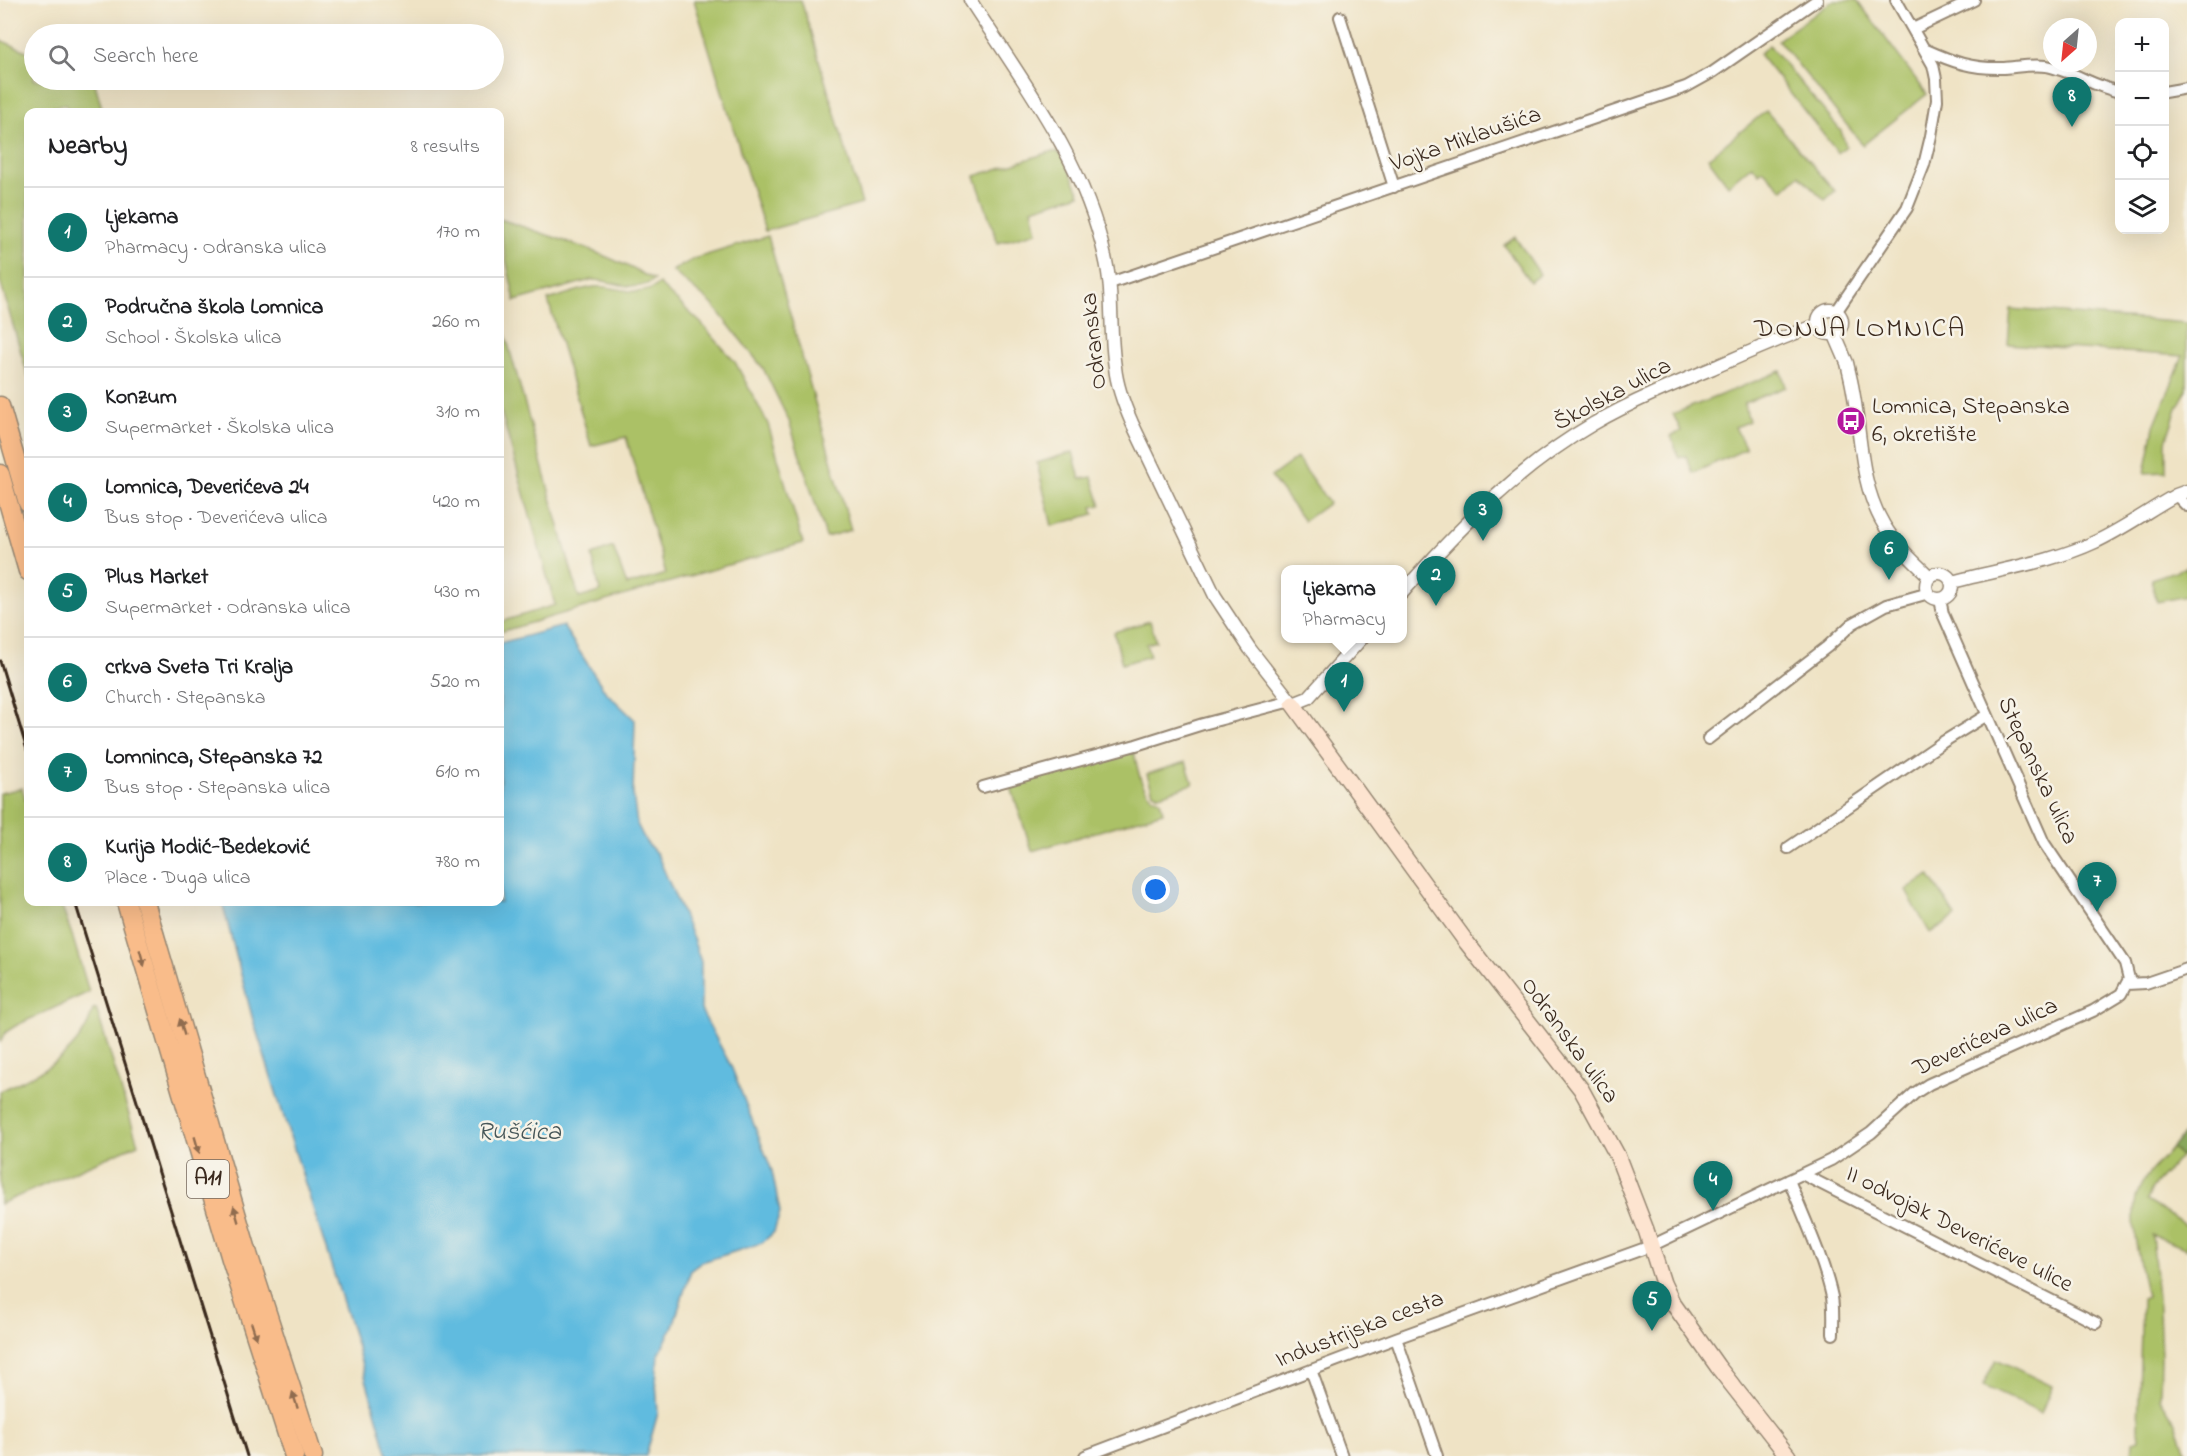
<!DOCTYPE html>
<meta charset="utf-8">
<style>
:root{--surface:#fff;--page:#f2f2f2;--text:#202124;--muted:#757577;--line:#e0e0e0;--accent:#0f766e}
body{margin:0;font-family:"Indie Flower",sans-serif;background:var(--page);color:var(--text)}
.controls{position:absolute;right:18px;top:18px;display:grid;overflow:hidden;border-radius:12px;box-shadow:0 6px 24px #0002}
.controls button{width:54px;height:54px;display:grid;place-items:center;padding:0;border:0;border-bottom:2px solid var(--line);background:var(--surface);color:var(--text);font:30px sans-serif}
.compass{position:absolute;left:2043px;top:18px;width:54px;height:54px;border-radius:50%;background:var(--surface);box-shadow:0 6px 24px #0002;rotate:207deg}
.you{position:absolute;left:1156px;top:890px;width:21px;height:21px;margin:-15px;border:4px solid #fff;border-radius:50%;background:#1a73e8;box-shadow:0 0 0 9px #1a73e833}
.badge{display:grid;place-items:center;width:39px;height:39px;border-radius:50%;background:var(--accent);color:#fff;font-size:20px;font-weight:700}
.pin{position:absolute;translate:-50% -50px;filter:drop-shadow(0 2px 3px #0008)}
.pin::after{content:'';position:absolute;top:32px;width:21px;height:18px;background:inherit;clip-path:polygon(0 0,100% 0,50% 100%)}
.popup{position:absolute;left:1281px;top:565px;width:126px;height:78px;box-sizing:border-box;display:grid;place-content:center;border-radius:12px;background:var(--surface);filter:drop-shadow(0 2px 4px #0005);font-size:20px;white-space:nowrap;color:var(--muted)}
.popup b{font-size:22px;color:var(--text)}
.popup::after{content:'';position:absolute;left:50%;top:100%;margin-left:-12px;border:12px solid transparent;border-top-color:var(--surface)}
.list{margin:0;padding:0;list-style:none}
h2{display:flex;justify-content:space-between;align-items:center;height:78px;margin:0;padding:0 24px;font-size:26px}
h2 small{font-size:20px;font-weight:400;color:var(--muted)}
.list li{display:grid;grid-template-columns:39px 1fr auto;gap:18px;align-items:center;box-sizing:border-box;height:90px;padding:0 24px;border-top:2px solid var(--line)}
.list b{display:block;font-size:22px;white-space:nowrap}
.list p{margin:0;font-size:20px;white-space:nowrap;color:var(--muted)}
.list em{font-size:20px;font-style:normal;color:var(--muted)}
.icon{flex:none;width:33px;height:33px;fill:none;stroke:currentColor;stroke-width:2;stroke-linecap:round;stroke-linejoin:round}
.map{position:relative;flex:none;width:2187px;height:1456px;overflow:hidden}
.search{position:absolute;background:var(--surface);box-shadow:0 6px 24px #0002;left:24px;top:24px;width:480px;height:66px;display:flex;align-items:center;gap:15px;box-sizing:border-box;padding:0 21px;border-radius:33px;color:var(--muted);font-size:22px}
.panel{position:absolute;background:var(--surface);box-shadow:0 6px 24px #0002;left:24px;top:108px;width:480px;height:798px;border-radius:12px}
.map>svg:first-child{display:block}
.green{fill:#abc166;stroke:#737642;stroke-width:1.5}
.forest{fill:#88a75b;stroke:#62683c;stroke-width:1.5}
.water{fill:#61bbdf;stroke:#4e727e;stroke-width:1.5}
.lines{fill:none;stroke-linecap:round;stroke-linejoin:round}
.minor-casing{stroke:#958672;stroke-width:14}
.tertiary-casing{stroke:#958672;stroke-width:15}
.secondary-casing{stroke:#958672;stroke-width:18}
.motorway-casing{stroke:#958672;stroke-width:21}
.minor{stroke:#fff;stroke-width:10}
.tertiary{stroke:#fff;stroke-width:12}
.secondary{stroke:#fde4d0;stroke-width:15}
.motorway{stroke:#f9bc8a;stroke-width:18}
.rail{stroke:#3b2a1e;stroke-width:3}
.oneway{fill:#906c4f}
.labels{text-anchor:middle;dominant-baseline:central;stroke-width:5;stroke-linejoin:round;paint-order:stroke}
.shield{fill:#f7f3e8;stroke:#73665b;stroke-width:1.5}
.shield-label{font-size:22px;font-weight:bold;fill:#3b2a1e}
.street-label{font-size:24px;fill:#3b2a1e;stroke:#f7f3e8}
.poi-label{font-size:24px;fill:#3b2a1e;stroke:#f7f3e8;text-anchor:start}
.water-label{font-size:26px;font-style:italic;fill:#465658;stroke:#f7f3e8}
.quarter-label{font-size:27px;letter-spacing:1.5px;fill:#3b2a1e;stroke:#f7f3e8}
</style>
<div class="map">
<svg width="2187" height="1456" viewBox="0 0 2187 1456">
<rect width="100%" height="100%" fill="#f7f3e8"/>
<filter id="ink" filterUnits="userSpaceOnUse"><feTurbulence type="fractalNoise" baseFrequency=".0167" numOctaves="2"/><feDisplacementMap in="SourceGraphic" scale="12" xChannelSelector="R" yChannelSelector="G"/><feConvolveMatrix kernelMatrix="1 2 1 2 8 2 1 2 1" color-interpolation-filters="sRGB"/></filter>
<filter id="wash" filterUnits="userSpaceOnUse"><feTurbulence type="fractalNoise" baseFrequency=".008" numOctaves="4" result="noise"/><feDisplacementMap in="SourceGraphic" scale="24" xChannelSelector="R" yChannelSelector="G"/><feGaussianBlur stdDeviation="1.35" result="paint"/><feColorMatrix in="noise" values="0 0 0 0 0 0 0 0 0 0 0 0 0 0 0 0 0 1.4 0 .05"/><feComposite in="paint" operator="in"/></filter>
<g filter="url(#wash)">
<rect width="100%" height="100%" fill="#efe3c5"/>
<!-- green -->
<path class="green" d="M 694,0 L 801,0 L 862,204 L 765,231 Z
M 1834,0 L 1857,0 L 1927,94 L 1863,145 L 1778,40 Z
M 0,40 L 34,54 L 34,80 L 94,80 L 103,112 L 69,112 L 66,104 L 39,112 L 28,112 L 28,376 L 0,281 Z
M 1769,45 L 1841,131 L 1846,146 L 1838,153 L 1759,54 Z
M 1766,111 L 1835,191 L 1825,200 L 1799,175 L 1783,190 L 1763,170 L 1759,173 L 1752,165 L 1728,185 L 1708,158 Z
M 1050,152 L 1057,152 L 1063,156 L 1080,194 L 1032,209 L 1037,232 L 998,243 L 975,176 Z
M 500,219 C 552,237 605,252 654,280 C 635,295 612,279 591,280 L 515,301 L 500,230 Z
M 768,236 L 851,530 L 826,537 L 789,421 L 763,368 L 712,304 L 672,271 L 694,259 Z
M 1515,237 L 1540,274 L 1530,282 L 1504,245 Z
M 659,284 L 701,323 L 735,362 L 768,424 L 803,543 L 500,632 L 500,622 L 555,605 L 500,408 L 500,315 L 579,598 L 600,592 L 592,555 L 613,547 L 627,585 L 666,574 L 626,437 L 591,446 L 548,300 C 563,296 579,289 594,287 C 617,284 638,301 659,284 Z
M 2011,309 L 2187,323 L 2187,389 L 2177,408 L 2166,441 L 2166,472 L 2145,473 L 2154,426 L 2183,356 L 2008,344 Z
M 1781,371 L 1786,387 L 1744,403 L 1749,421 L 1735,427 L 1746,449 L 1693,473 L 1686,456 L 1679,458 L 1671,436 L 1681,431 L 1673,414 Z
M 1073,452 L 1080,479 L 1092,477 L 1101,505 L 1092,507 L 1094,514 L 1052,526 L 1037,463 Z
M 1297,458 L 1329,503 L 1304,521 L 1271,477 Z
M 2187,567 L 2187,596 L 2157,602 L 2151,579 Z
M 1150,621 L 1156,641 L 1146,644 L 1150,656 L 1122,664 L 1114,632 Z
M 1133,748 C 1138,767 1139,794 1160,800 L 1163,812 L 1032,851 L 1010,784 Z
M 1186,762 L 1193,784 L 1159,795 L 1153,793 L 1147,774 Z
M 22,788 L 28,808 L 28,902 L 60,902 L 72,935 L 89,992 L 17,1025 L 6,1032 L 0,1043 L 0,793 Z
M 1929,875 L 1956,916 L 1930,933 L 1906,891 Z
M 96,1008 L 138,1144 L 0,1204 L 0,1091 C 40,1072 81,1056 93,1009 Z
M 2172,1148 L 2181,1156 L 2152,1188 L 2147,1201 L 2187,1226 L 2187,1249 L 2152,1235 L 2159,1309 L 2161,1357 L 2160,1398 L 2176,1423 L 2187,1456 L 2132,1456 L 2133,1441 L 2139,1439 L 2138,1427 L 2142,1299 L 2147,1297 C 2141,1268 2127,1220 2138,1192 C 2144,1175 2161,1161 2172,1148 Z
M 1996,1359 L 2052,1386 L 2041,1413 L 1983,1386 Z"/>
<!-- forest -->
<path class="forest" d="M 2187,1131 L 2187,1152 L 2181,1156 L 2172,1148 Z"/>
<!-- water -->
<path class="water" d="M 563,626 L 605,691 L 635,720 L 633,794 L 637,824 L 646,842 L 657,854 L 692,936 L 701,962 L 701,1010 L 731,1066 L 772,1171 L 780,1212 L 774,1232 L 762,1243 L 702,1262 L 691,1270 L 673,1326 L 658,1356 L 656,1381 L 658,1413 L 646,1456 L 388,1456 L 354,1337 L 253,1020 L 222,902 L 500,902 L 500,643 Z"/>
</g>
<g filter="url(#ink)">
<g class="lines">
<!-- minor casing -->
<g class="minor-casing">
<path id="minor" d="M 1340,17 L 1394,187
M 1913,29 L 1974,0
M 1924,49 C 1953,62 1971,69 2004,68 C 2018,67 2031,64 2046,66 C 2071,70 2094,87 2120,92
M 2164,92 L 2187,88
M 1110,283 L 1686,87 L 1713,72 L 1817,0
M 1836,312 L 1907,208 L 1924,165 L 1931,136 L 1937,100 L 1936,79 L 1933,65 L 1896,0
M 2176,495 L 2187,506
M 1708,739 L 1827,647 L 1852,624 L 1886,605 L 1929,593
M 983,787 L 1136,745 L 1203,724 L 1291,701
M 1788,848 L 1943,742 L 1987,715
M 2127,984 L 2146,983 L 2187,969
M 1802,1174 L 2096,1323
M 1789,1180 C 1804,1218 1823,1257 1832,1297 C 1834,1309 1833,1322 1833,1334
M 1396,1338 L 1437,1456
M 1311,1370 L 1342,1456
M 1085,1456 L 1396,1338 L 1651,1246 L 1831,1160 L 1871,1133 L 1915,1093 L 1929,1084 L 2093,1011 L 2121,994 L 2129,979 L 2125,963 L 2044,843 L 1943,614 L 1940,599"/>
</g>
<!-- tertiary casing -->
<g class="tertiary-casing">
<path id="tertiary" d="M 970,0 C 1023,82 1084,160 1105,257 C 1114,294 1109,330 1115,367 C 1117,387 1124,405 1132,423 L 1215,596 L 1250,649 L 1293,704 L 1308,698 L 1362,638
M1818 322a12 12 0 1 1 24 0a12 12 0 1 1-24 0Z
M 1834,333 L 1847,363 L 1850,376 C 1862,425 1857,480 1884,525 C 1896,545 1913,561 1930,577
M1926 586a13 13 0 1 1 26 0a13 13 0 1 1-26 0Z
M 1952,582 C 2000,569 2050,563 2095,542 C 2123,529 2149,510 2176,495 L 2187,491
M 1402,593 C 1458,529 1519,467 1593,424 C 1631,402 1672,385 1713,368 C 1747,353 1782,337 1818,325"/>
</g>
<!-- secondary casing -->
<g class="secondary-casing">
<path id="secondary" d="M 1293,704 L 1467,943 L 1581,1089 L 1617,1155 L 1646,1230 L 1663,1283 L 1672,1302 L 1718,1367 L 1788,1456"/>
</g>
<!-- motorway casing -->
<g class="motorway-casing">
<path id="motorway" d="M 0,406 L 28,503
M 0,474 L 28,571
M 126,902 L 231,1259 L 294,1456
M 145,902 L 248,1254 L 313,1456"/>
</g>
<!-- minor -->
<use href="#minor" class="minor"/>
<!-- tertiary -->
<use href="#tertiary" class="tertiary"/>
<!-- secondary -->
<use href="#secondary" class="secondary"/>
<!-- motorway -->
<use href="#motorway" class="motorway"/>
<!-- rail -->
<path class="rail" d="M 0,661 L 28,753
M 75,902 L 247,1456"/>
</g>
<!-- one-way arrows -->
<defs><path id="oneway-solid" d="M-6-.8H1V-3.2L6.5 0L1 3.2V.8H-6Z" transform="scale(1.5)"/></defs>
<g class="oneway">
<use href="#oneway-solid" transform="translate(142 958) rotate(74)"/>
<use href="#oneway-solid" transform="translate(182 1027) rotate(-106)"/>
<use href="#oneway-solid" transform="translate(197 1145) rotate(74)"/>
<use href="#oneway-solid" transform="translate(236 1214) rotate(-106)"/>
<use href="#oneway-solid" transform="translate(254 1331) rotate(72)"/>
<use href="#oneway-solid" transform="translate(295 1400) rotate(-108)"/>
</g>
</g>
<!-- icons -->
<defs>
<g id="bus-disc" transform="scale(1.5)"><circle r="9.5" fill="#b5179e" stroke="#f7f3e8"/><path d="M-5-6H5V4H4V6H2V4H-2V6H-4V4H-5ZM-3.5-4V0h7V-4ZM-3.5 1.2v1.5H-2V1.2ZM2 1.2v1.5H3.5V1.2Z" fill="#fff"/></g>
</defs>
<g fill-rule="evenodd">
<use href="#bus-disc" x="1851" y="421"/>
</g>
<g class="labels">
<!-- shield labels -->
<rect class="shield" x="187" y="1160" width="42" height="38" rx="4.5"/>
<g class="shield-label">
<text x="208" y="1179">A11</text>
</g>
<!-- street labels -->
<g class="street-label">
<text transform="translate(1466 140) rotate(-19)">Vojka Miklaušića</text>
<text transform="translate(1095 341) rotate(-96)">Odranska</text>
<text transform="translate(1613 395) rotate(-28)">Školska ulica</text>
<text transform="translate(2037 771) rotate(65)">Stepanska ulica</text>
<text transform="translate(1986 1038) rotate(-25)">Deverićeva ulica</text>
<text transform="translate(1569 1041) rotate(54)">Odranska ulica</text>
<text transform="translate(1959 1230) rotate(27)">II odvojak Deverićeve ulice</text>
<text transform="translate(1360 1330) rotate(-21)">Industrijska cesta</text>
</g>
<!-- poi labels -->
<g class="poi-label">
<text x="1872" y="407">Lomnica, Stepanska<tspan x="1872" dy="28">6, okretište</tspan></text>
</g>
<!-- water labels -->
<g class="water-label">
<text x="519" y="1133">Rušćica</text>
</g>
<!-- quarter labels -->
<g class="quarter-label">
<text x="1860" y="329">DONJA LOMNICA</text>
</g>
</g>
</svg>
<div class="controls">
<button>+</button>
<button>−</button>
<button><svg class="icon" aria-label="locate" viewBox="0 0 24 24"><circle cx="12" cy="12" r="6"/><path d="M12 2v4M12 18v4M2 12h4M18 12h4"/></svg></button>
<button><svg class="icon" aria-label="layers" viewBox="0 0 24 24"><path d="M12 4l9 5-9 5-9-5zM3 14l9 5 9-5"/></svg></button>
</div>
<svg class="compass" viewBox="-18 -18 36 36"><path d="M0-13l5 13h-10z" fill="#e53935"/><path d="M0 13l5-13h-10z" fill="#757577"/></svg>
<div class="you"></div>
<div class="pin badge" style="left:1344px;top:712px">1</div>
<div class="popup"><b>Ljekarna</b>Pharmacy</div>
<div class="pin badge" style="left:1436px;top:606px">2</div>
<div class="pin badge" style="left:1483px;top:541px">3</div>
<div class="pin badge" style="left:1713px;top:1211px">4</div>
<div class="pin badge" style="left:1652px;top:1331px">5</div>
<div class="pin badge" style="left:1889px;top:580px">6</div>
<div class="pin badge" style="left:2097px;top:912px">7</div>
<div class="pin badge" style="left:2072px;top:127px">8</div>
<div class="search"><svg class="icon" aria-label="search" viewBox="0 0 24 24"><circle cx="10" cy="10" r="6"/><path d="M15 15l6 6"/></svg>Search here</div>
<section class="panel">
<h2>Nearby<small>8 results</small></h2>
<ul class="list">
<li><span class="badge">1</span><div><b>Ljekarna</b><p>Pharmacy · Odranska ulica</p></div><em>170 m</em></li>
<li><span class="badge">2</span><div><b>Područna škola Lomnica</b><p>School · Školska ulica</p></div><em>260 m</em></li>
<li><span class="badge">3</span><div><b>Konzum</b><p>Supermarket · Školska ulica</p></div><em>310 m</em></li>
<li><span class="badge">4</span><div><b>Lomnica, Deverićeva 24</b><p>Bus stop · Deverićeva ulica</p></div><em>420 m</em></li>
<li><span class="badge">5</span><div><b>Plus Market</b><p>Supermarket · Odranska ulica</p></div><em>430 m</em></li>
<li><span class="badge">6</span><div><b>crkva Sveta Tri Kralja</b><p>Church · Stepanska</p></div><em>520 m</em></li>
<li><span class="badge">7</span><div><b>Lomninca, Stepanska 72</b><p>Bus stop · Stepanska ulica</p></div><em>610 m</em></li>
<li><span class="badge">8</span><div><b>Kurija Modić-Bedeković</b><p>Place · Duga ulica</p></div><em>780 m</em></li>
</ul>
</section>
</div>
